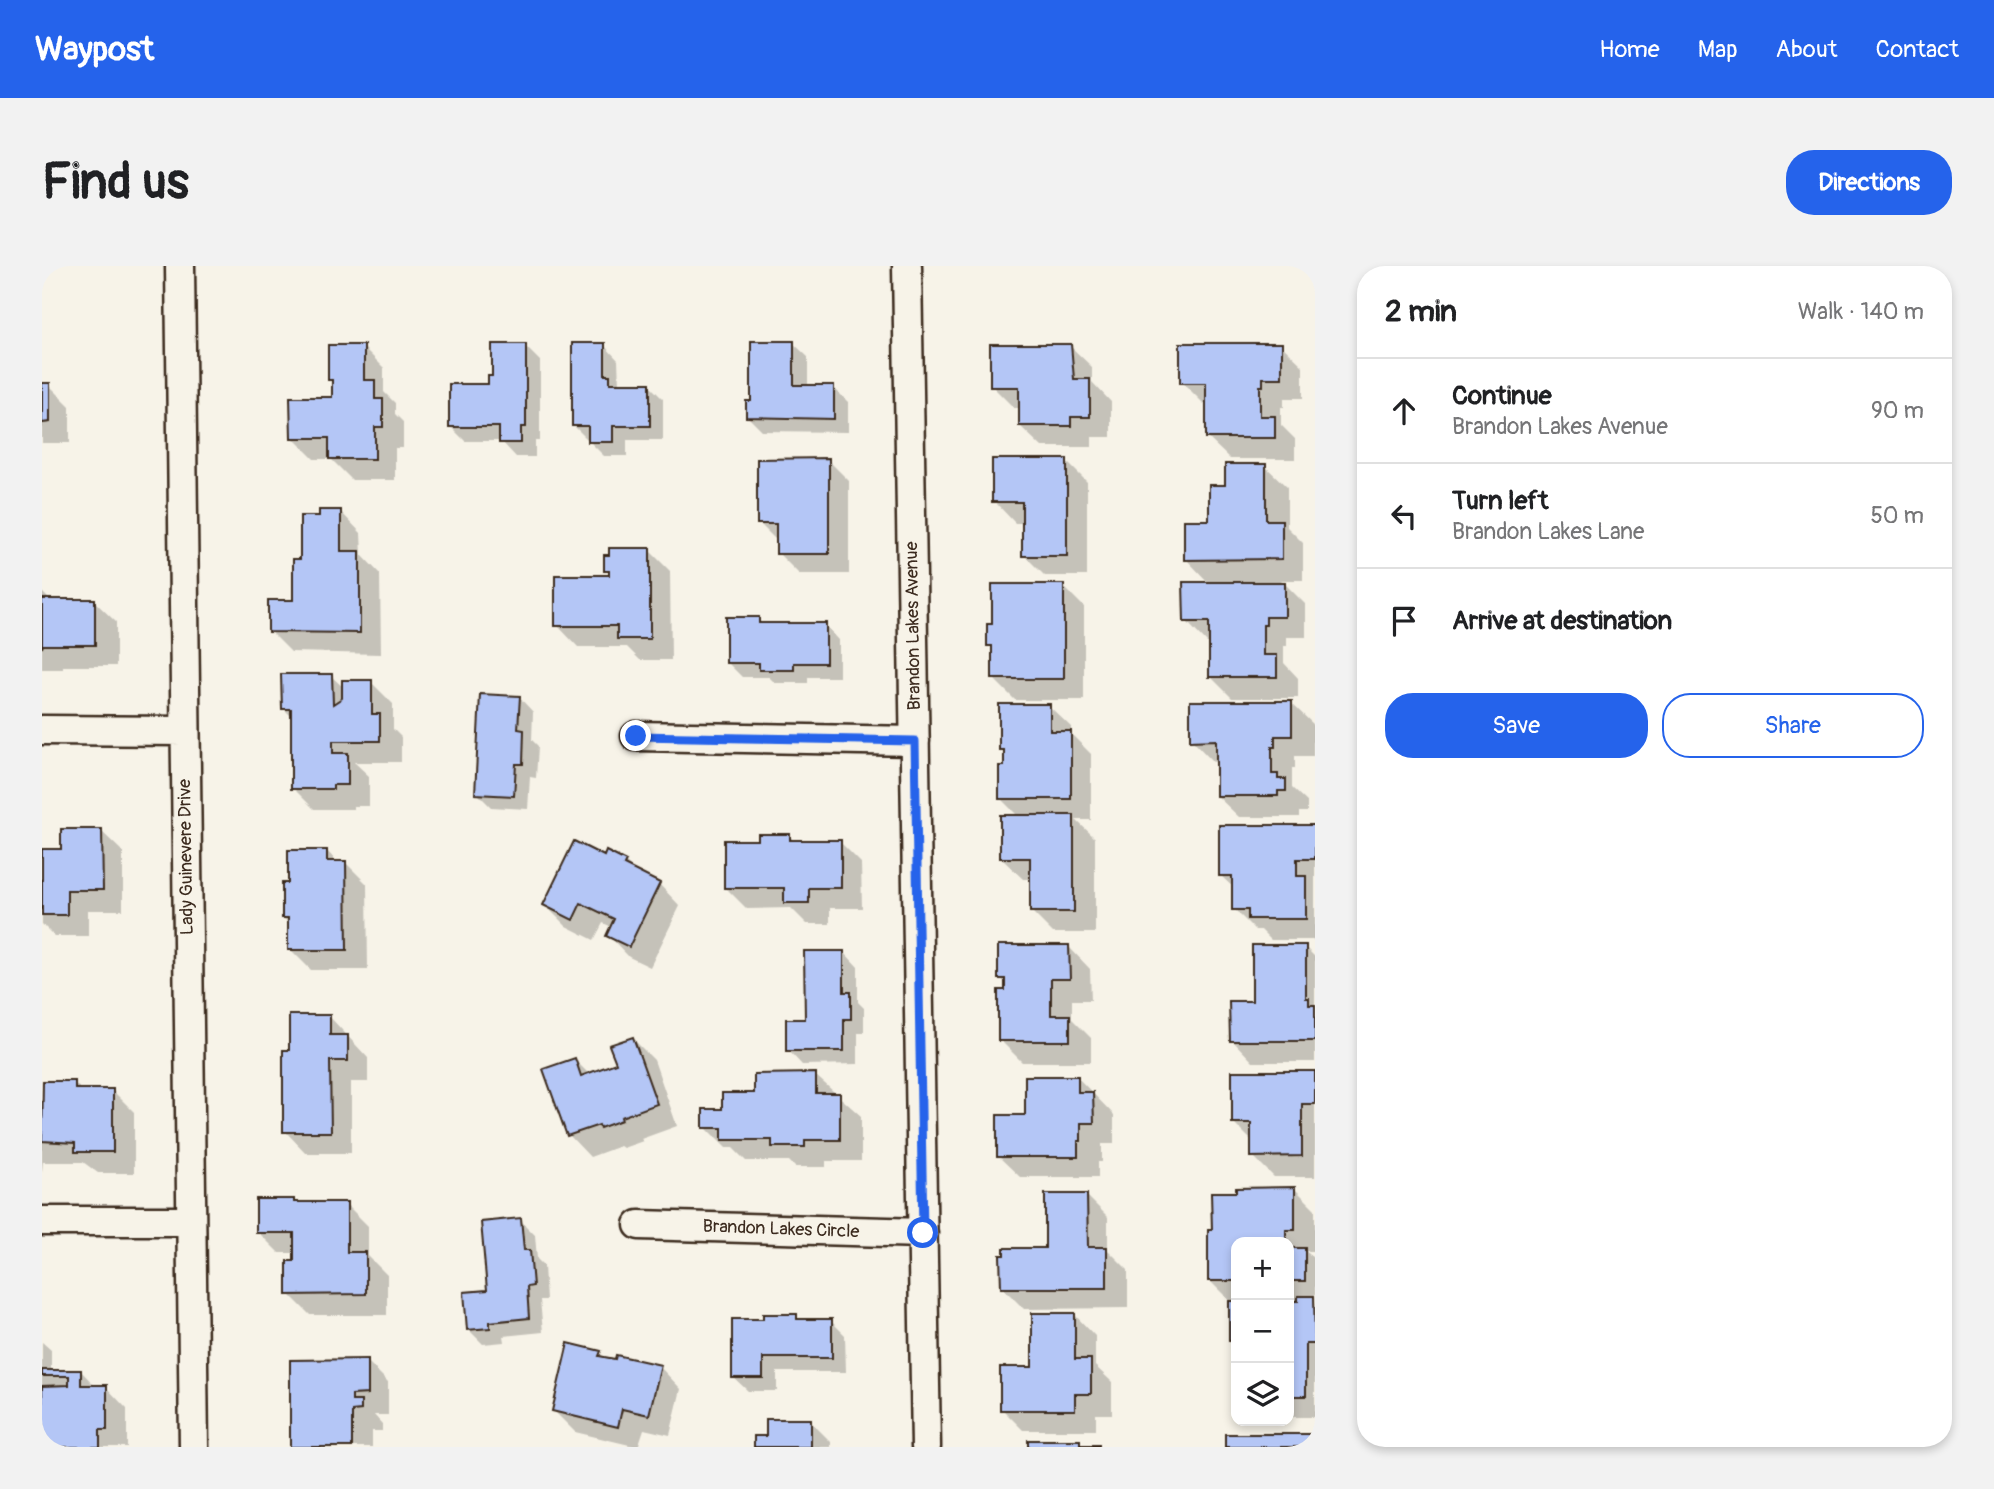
<!DOCTYPE html>
<meta charset="utf-8">
<style>
:root{--surface:#fff;--page:#f2f2f2;--text:#202124;--muted:#757577;--line:#e0e0e0;--accent:#2563eb}
body{margin:0;font-family:Pangolin,sans-serif;background:var(--page);color:var(--text)}
.controls{position:absolute;right:21px;bottom:21px;display:grid;overflow:hidden;border-radius:14px;box-shadow:0 4px 10px #0003}
.controls button{width:63px;height:63px;display:grid;place-items:center;padding:0;border:0;border-bottom:2px solid var(--line);background:var(--surface);color:var(--text);font:35px sans-serif}
.stop{position:absolute;width:21px;height:21px;margin:-16px;border:5px solid #2563eb;border-radius:50%;background:#fff}
.stop.end{background:#2563eb;border-color:#fff;box-shadow:0 2px 7px #0008}
.list{margin:0;padding:0;list-style:none}
h2{display:flex;justify-content:space-between;align-items:center;height:91px;margin:0;padding:0 28px;font-size:30px}
h2 small{font-size:23px;font-weight:400;color:var(--muted)}
.list li{display:grid;grid-template-columns:46px 1fr auto;gap:21px;align-items:center;box-sizing:border-box;height:105px;padding:0 28px;border-top:2px solid var(--line)}
.list b{display:block;font-size:26px;white-space:nowrap}
.list p{margin:0;font-size:23px;white-space:nowrap;color:var(--muted)}
.list em{font-size:23px;font-style:normal;color:var(--muted)}
.actions{display:flex;gap:14px;padding:21px 28px}
.actions a{flex:1;padding:16px 0;border:2px solid var(--accent);border-radius:28px;text-align:center;font-size:24px;color:var(--accent)}
.actions .main{background:var(--accent);color:#fff}
.icon{flex:none;width:38px;height:38px;fill:none;stroke:currentColor;stroke-width:2;stroke-linecap:round;stroke-linejoin:round}
.map{position:relative;flex:none;width:1273px;height:1181px;overflow:hidden;border-radius:28px}
header{display:flex;align-items:center;gap:42px;box-sizing:border-box;height:98px;padding:0 35px;background:var(--accent);color:#fff}
header strong{font-size:33px}
nav{display:flex;gap:38px;margin-inline-start:auto;font-size:24px}
.intro{display:flex;align-items:center;justify-content:space-between;box-sizing:border-box;height:168px;padding:0 42px}
h1{margin:0;font-size:49px}
.button{padding:18px 32px;border-radius:28px;background:var(--accent);color:#fff;font-size:24px;font-weight:700}
main{display:flex;gap:42px;padding:0 42px}
aside{flex:1;background:var(--surface);border-radius:28px;box-shadow:0 4px 10px #0003}
.map>svg:first-child{display:block}
.shadow{fill:#0003}
.building{fill:#b4c6f6;stroke:#3b2a1e;stroke-width:2}
.lines{fill:none;stroke-linecap:round;stroke-linejoin:round}
.street-casing{stroke:#3b2a1e;stroke-width:33}
.street{stroke:#f7f3e8;stroke-width:28}
.route{stroke:#2563eb;stroke-width:9}
.labels{text-anchor:middle;dominant-baseline:central;stroke-width:5;stroke-linejoin:round;paint-order:stroke}
.street-label{font-size:18px;fill:#3b2a1e;stroke:#f7f3e8}
</style>
<header>
<strong>Waypost</strong>
<nav><a>Home</a><a>Map</a><a>About</a><a>Contact</a></nav>
</header>
<div class="intro"><h1>Find us</h1><a class="button">Directions</a></div>
<main>
<div class="map">
<svg width="1273" height="1181" viewBox="0 0 1273 1181">
<rect width="100%" height="100%" fill="#f7f3e8"/>
<filter id="ink" filterUnits="userSpaceOnUse"><feTurbulence type="fractalNoise" baseFrequency=".0143" numOctaves="2"/><feDisplacementMap in="SourceGraphic" scale="14" xChannelSelector="R" yChannelSelector="G"/><feConvolveMatrix kernelMatrix="1 2 1 2 8 2 1 2 1" color-interpolation-filters="sRGB"/></filter>
<g filter="url(#ink)">
<!-- shadow -->
<path class="shadow" d="M 751,77 L 766,91 L 766,121 L 791,121 L 806,136 L 806,166 L 720,165 L 706,151 L 711,137 Z
M 562,79 L 576,94 L 577,119 L 607,119 L 621,133 L 621,174 L 585,174 L 585,190 L 562,190 L 531,159 Z
M 1239,79 L 1261,100 L 1261,132 L 1242,132 L 1242,141 L 1239,141 L 1239,159 L 1253,173 L 1253,193 L 1188,193 L 1166,172 L 1166,138 L 1162,138 L 1140,116 Z
M 483,80 L 498,95 L 498,175 L 493,175 L 493,191 L 474,191 L 459,175 L 423,175 L 408,160 Z
M 1028,80 L 1050,101 L 1050,116 L 1069,136 L 1069,171 L 1050,171 L 1050,181 L 1000,181 L 978,160 L 978,142 L 972,142 L 950,120 Z
M 321,81 L 342,102 L 342,126 L 353,137 L 353,148 L 361,156 L 361,182 L 353,182 L 353,214 L 310,214 L 289,193 L 272,193 L 251,172 L 292,133 L 292,117 L 288,113 Z
M 0,119 L 7,119 L 28,140 L 28,177 L 0,177 Z
M 786,194 L 807,215 L 807,308 L 757,308 L 736,287 L 736,276 L 717,257 Z
M 1024,195 L 1045,216 L 1045,310 L 1003,310 L 982,289 L 982,257 L 973,257 L 952,235 Z
M 1223,200 L 1245,221 L 1245,261 L 1261,277 L 1261,314 L 1239,314 L 1264,339 L 1264,371 L 1245,371 L 1245,380 L 1242,380 L 1242,397 L 1256,412 L 1256,432 L 1190,432 L 1169,411 L 1169,377 L 1165,377 L 1144,355 L 1168,318 L 1144,293 L 1168,256 L 1185,221 Z
M 298,245 L 319,267 L 320,289 L 338,308 L 339,388 L 249,386 L 228,365 L 253,336 L 259,295 L 278,251 Z
M 607,284 L 628,305 L 629,394 L 598,394 L 585,381 L 536,381 L 515,359 L 571,311 L 564,304 Z
M 1021,320 L 1042,341 L 1042,434 L 973,434 L 952,413 L 952,384 L 947,379 Z
M 0,326 L 9,335 L 52,335 L 74,356 L 74,400 L 21,400 L 21,403 L 0,403 Z
M 716,353 L 722,359 L 783,359 L 797,374 L 797,411 L 766,411 L 766,417 L 733,417 L 727,411 L 700,411 L 686,397 Z
M 289,410 L 302,422 L 329,416 L 351,438 L 351,463 L 359,471 L 359,496 L 312,496 L 327,510 L 327,540 L 311,540 L 311,543 L 272,543 L 251,522 L 251,452 L 241,442 Z
M 477,431 L 491,446 L 490,474 L 496,480 L 494,512 L 488,511 L 486,543 L 449,541 L 435,527 Z
M 1249,437 L 1271,458 L 1271,490 L 1253,490 L 1253,502 L 1250,502 L 1250,522 L 1265,536 L 1265,546 L 1257,546 L 1257,551 L 1197,551 L 1175,530 L 1175,495 L 1171,496 L 1150,474 Z
M 1007,440 L 1029,461 L 1029,468 L 1049,488 L 1049,554 L 1034,554 L 1053,572 L 1053,667 L 1011,667 L 989,645 L 989,613 L 981,613 L 959,592 L 977,551 L 959,533 L 964,502 L 964,489 L 959,483 Z
M 1273,561 L 1273,674 L 1229,674 L 1219,664 L 1213,664 L 1192,643 L 1192,622 L 1179,610 Z
M 59,565 L 81,586 L 81,644 L 46,644 L 46,670 L 12,670 L 0,658 L 0,584 L 21,584 Z
M 747,569 L 753,576 L 798,576 L 819,597 L 820,642 L 788,642 L 788,658 L 765,658 L 749,642 L 705,643 L 683,621 L 718,576 Z
M 285,585 L 296,597 L 304,597 L 325,618 L 326,704 L 269,704 L 248,683 L 248,658 L 241,652 L 248,619 Z
M 565,587 L 583,596 L 595,607 L 617,618 L 638,640 L 608,701 L 587,691 L 566,669 L 570,661 L 561,657 L 552,674 L 524,660 L 503,639 L 563,592 Z
M 1027,681 L 1048,703 L 1049,734 L 1030,734 L 1030,753 L 1049,772 L 1049,796 L 980,796 L 958,774 L 965,726 L 965,718 L 958,712 Z
M 1263,681 L 1273,691 L 1273,796 L 1211,796 L 1190,774 L 1212,737 Z
M 802,686 L 816,701 L 816,736 L 822,742 L 822,767 L 816,767 L 816,798 L 760,799 L 746,784 L 765,755 Z
M 287,750 L 326,792 L 326,816 L 309,816 L 309,887 L 264,887 L 243,865 L 249,785 Z
M 591,773 L 612,794 L 635,860 L 599,873 L 601,875 L 581,882 L 578,880 L 548,891 L 527,869 L 533,794 L 548,809 L 576,798 Z
M 1273,806 L 1273,911 L 1232,911 L 1211,890 L 1211,876 L 1192,857 Z
M 773,809 L 819,850 L 819,895 L 784,895 L 784,901 L 753,901 L 747,895 L 704,895 L 691,882 L 684,882 L 663,861 L 682,844 L 714,828 Z
M 1035,811 L 1072,849 L 1072,878 L 1060,878 L 1060,896 L 1056,896 L 1056,911 L 978,911 L 956,890 L 985,851 Z
M 32,817 L 40,824 L 70,824 L 92,846 L 92,907 L 56,907 L 41,896 L 1,896 L 0,907 L 0,836 Z
M 1253,923 L 1273,943 L 1273,985 L 1264,985 L 1273,994 L 1273,1151 L 1247,1151 L 1247,976 L 1194,976 L 1194,1079 L 1189,1074 L 1189,1036 L 1168,1015 L 1168,966 Z
M 1045,930 L 1066,951 L 1066,984 L 1086,1004 L 1086,1042 L 982,1043 L 960,1021 L 1004,984 Z
M 252,935 L 255,938 L 304,938 L 326,960 L 326,990 L 345,1009 L 345,1049 L 268,1049 L 247,1028 L 254,997 L 254,987 L 237,987 L 216,966 Z
M 478,954 L 493,969 L 495,993 L 502,1000 L 504,1034 L 498,1034 L 501,1066 L 461,1070 L 462,1076 L 441,1078 L 426,1063 L 447,1026 Z
M 1032,1048 L 1053,1070 L 1053,1100 L 1070,1116 L 1070,1148 L 1054,1148 L 1054,1164 L 981,1164 L 960,1143 Z
M 754,1050 L 759,1055 L 789,1055 L 803,1069 L 804,1106 L 735,1106 L 735,1125 L 706,1125 L 691,1111 L 723,1055 Z
M 0,1076 L 9,1084 L 9,1106 L 39,1105 L 54,1121 L 64,1121 L 85,1143 L 85,1181 L 3,1181 L 3,1170 L 0,1167 Z
M 558,1087 L 564,1093 L 618,1101 L 639,1123 L 628,1169 L 602,1163 L 596,1181 L 533,1166 L 512,1145 Z
M 325,1095 L 346,1116 L 346,1149 L 332,1149 L 340,1158 L 340,1165 L 330,1165 L 330,1181 L 250,1181 Z
M 768,1155 L 789,1176 L 789,1181 L 713,1181 L 726,1172 Z"/>
<!-- building -->
<path class="building" d="M 709,75 L 752,75 L 752,119 L 792,119 L 792,153 L 704,151 L 704,135 L 709,135 Z
M 530,77 L 563,77 L 563,109 L 568,109 L 568,117 L 608,117 L 608,160 L 571,160 L 571,176 L 546,176 L 546,160 L 530,160 Z
M 1138,77 L 1240,77 L 1240,112 L 1221,112 L 1221,120 L 1218,120 L 1218,150 L 1233,150 L 1233,172 L 1164,172 L 1164,117 L 1138,117 Z
M 450,78 L 484,78 L 484,161 L 479,161 L 479,177 L 457,177 L 457,161 L 407,161 L 407,118 L 446,118 L 446,110 L 450,110 Z
M 948,78 L 1029,78 L 1032,113 L 1048,113 L 1048,151 L 1029,151 L 1029,160 L 977,160 L 977,121 L 948,121 Z
M 286,79 L 322,79 L 322,114 L 333,114 L 333,133 L 341,133 L 341,161 L 333,161 L 333,193 L 287,193 L 287,172 L 249,172 L 248,131 L 290,131 L 290,114 L 286,114 Z
M 0,117 L 8,117 L 8,156 L 0,157 Z
M 787,192 L 787,288 L 734,288 L 734,258 L 715,258 L 715,193 Z
M 950,193 L 1025,193 L 1025,290 L 980,290 L 980,236 L 950,236 Z
M 1183,198 L 1224,198 L 1224,254 L 1240,254 L 1240,293 L 1142,294 L 1142,254 L 1167,254 L 1167,219 L 1183,219 Z
M 277,244 L 299,244 L 299,285 L 318,285 L 318,367 L 226,366 L 226,334 L 251,334 L 251,293 L 258,293 L 258,250 L 277,250 Z
M 567,282 L 608,282 L 608,373 L 575,373 L 575,360 L 513,360 L 513,309 L 567,309 L 567,305 L 562,305 L 562,289 L 567,289 Z
M 1141,316 L 1243,316 L 1243,351 L 1224,351 L 1224,359 L 1221,359 L 1221,389 L 1235,389 L 1235,411 L 1167,411 L 1167,356 L 1142,356 Z
M 950,318 L 1022,318 L 1022,413 L 950,413 L 950,380 L 945,380 L 945,358 L 950,358 Z
M 0,333 L 53,333 L 53,379 L 1,379 L 0,382 Z
M 684,351 L 717,351 L 717,357 L 784,357 L 784,397 L 752,397 L 752,404 L 717,404 L 717,397 L 684,397 Z
M 239,408 L 290,408 L 291,438 L 300,432 L 300,414 L 330,414 L 330,448 L 338,448 L 338,475 L 291,475 L 291,487 L 306,487 L 306,519 L 291,519 L 291,523 L 249,523 L 249,443 L 240,443 Z
M 438,428 L 478,430 L 476,463 L 482,464 L 481,498 L 474,498 L 472,530 L 433,528 Z
M 1148,435 L 1250,435 L 1250,470 L 1233,470 L 1233,481 L 1230,481 L 1230,508 L 1236,508 L 1236,513 L 1244,513 L 1244,525 L 1236,525 L 1236,530 L 1174,530 L 1174,474 L 1148,475 Z
M 957,438 L 1008,438 L 1008,465 L 1029,465 L 1029,533 L 957,533 L 957,500 L 962,500 L 962,484 L 957,484 Z
M 958,549 L 1032,549 L 1032,646 L 988,646 L 988,592 L 958,592 Z
M 1177,559 L 1273,559 L 1273,593 L 1255,593 L 1255,610 L 1264,610 L 1264,653 L 1206,653 L 1206,644 L 1190,644 L 1190,610 L 1177,610 Z
M 19,563 L 60,563 L 61,624 L 25,624 L 25,649 L 0,649 L 0,583 L 19,583 Z
M 716,568 L 748,568 L 748,574 L 799,574 L 799,622 L 767,622 L 767,637 L 742,637 L 742,622 L 682,622 L 682,574 L 716,574 Z
M 532,575 L 562,590 L 564,585 L 584,595 L 582,599 L 618,617 L 587,681 L 564,670 L 572,653 L 539,637 L 531,654 L 501,639 Z
M 246,584 L 285,584 L 285,595 L 304,595 L 305,684 L 246,684 L 246,652 L 240,652 L 240,617 L 246,617 Z
M 956,679 L 1027,679 L 1028,713 L 1009,713 L 1009,749 L 1028,749 L 1028,775 L 956,775 L 956,724 L 963,724 L 963,713 L 956,713 Z
M 1210,679 L 1264,679 L 1264,732 L 1267,732 L 1267,739 L 1273,739 L 1273,775 L 1188,775 L 1187,735 L 1210,735 Z
M 762,685 L 802,685 L 802,726 L 809,726 L 809,753 L 802,753 L 802,785 L 744,785 L 744,753 L 763,753 Z
M 247,749 L 288,749 L 288,769 L 306,769 L 306,795 L 288,795 L 289,866 L 241,866 L 241,784 L 247,784 Z
M 591,771 L 615,838 L 579,851 L 580,854 L 558,862 L 557,859 L 525,870 L 501,803 L 533,792 L 539,810 L 574,797 L 567,779 Z
M 1190,805 L 1273,805 L 1273,838 L 1260,838 L 1260,890 L 1209,891 L 1209,857 L 1190,857 Z
M 774,807 L 774,827 L 798,827 L 798,874 L 763,874 L 763,881 L 730,881 L 730,874 L 680,874 L 680,862 L 661,862 L 661,843 L 680,843 L 680,827 L 712,827 L 712,808 Z
M 983,810 L 1036,810 L 1036,826 L 1051,826 L 1052,857 L 1039,857 L 1039,875 L 1036,875 L 1036,891 L 955,891 L 955,849 L 983,849 Z
M 1,815 L 33,815 L 33,823 L 71,823 L 71,886 L 33,886 L 33,877 L 0,875 Z
M 1253,921 L 1253,964 L 1244,964 L 1244,976 L 1194,976 L 1194,1015 L 1166,1015 L 1166,964 L 1170,964 L 1169,926 L 1194,926 L 1194,922 Z
M 1003,928 L 1045,928 L 1046,981 L 1065,981 L 1065,1022 L 959,1022 L 958,989 L 962,989 L 962,982 L 1003,982 Z
M 214,933 L 252,933 L 252,936 L 305,936 L 305,986 L 324,986 L 324,1028 L 245,1029 L 245,995 L 252,995 L 252,967 L 214,967 Z
M 479,952 L 482,984 L 488,984 L 491,1020 L 485,1021 L 487,1052 L 448,1056 L 448,1062 L 425,1064 L 422,1026 L 445,1024 L 439,956 Z
M 1247,982 L 1263,982 L 1263,1015 L 1247,1015 Z
M 1256,1030 L 1272,1030 L 1273,1078 L 1264,1078 L 1264,1130 L 1247,1130 L 1247,1035 L 1256,1035 Z
M 1187,1035 L 1194,1035 L 1194,1075 L 1187,1075 Z
M 990,1047 L 1033,1047 L 1033,1093 L 1049,1093 L 1049,1128 L 1033,1128 L 1033,1144 L 958,1144 L 958,1101 L 990,1101 Z
M 721,1048 L 755,1048 L 755,1053 L 790,1053 L 790,1092 L 721,1092 L 721,1112 L 690,1112 L 690,1053 L 721,1053 Z
M 526,1077 L 559,1085 L 557,1090 L 573,1093 L 574,1089 L 619,1099 L 607,1149 L 580,1143 L 576,1161 L 510,1145 Z
M 326,1093 L 326,1128 L 310,1129 L 310,1135 L 319,1135 L 319,1144 L 310,1145 L 310,1181 L 248,1181 L 248,1094 Z
M 0,1104 L 39,1104 L 39,1119 L 65,1119 L 65,1164 L 58,1164 L 58,1181 L 1,1181 L 0,1120 L 27,1119 L 27,1110 L 0,1110 Z
M 724,1153 L 769,1153 L 769,1181 L 712,1181 L 712,1170 L 724,1170 Z
M 1183,1168 L 1273,1168 L 1273,1181 L 1183,1181 Z
M 986,1174 L 1038,1174 L 1038,1179 L 1057,1179 L 1057,1181 L 986,1181 Z"/>
<g class="lines">
<!-- street casing -->
<g class="street-casing">
<path id="street" d="M 138,0 L 152,1181
M 865,0 L 884,1181
M 0,464 L 142,465
M 594,470 L 873,475
M 0,955 L 149,955
M 597,959 L 881,967"/>
</g>
<!-- street -->
<use href="#street" class="street"/>
</g>
</g>
<g class="lines" filter="url(#ink)">
<!-- route -->
<path class="route" d="M 594,470 L 873,475 L 881,967"/>
</g>
<g class="labels">
<!-- street labels -->
<g class="street-label">
<text transform="translate(871 360) rotate(-91)">Brandon Lakes Avenue</text>
<text transform="translate(144 591) rotate(-91)">Lady Guinevere Drive</text>
<text transform="translate(739 963) rotate(2)">Brandon Lakes Circle</text>
</g>
</g>
</svg>
<div class="controls">
<button>+</button>
<button>−</button>
<button><svg class="icon" aria-label="layers" viewBox="0 0 24 24"><path d="M12 4l9 5-9 5-9-5zM3 14l9 5 9-5"/></svg></button>
</div>
<div class="stop" style="left:881px;top:967px"></div>
<div class="stop end" style="left:594px;top:470px"></div>
</div>
<aside>
<h2>2 min<small>Walk · 140 m</small></h2>
<ul class="list">
<li><svg class="icon" aria-label="ahead" viewBox="0 0 24 24"><path d="M12 20V5M6 11l6-6 6 6"/></svg><div><b>Continue</b><p>Brandon Lakes Avenue</p></div><em>90 m</em></li>
<li><svg class="icon" aria-label="left" viewBox="0 0 24 24"><path d="M17 20v-9H6M10 6l-5 5 5 5"/></svg><div><b>Turn left</b><p>Brandon Lakes Lane</p></div><em>50 m</em></li>
<li><svg class="icon" aria-label="arrive" viewBox="0 0 24 24"><path d="M6 21V4h12l-3 4 3 4H6"/></svg><div><b>Arrive at destination</b></div></li>
</ul>
<div class="actions"><a class="main">Save</a><a>Share</a></div>
</aside>
</main>
